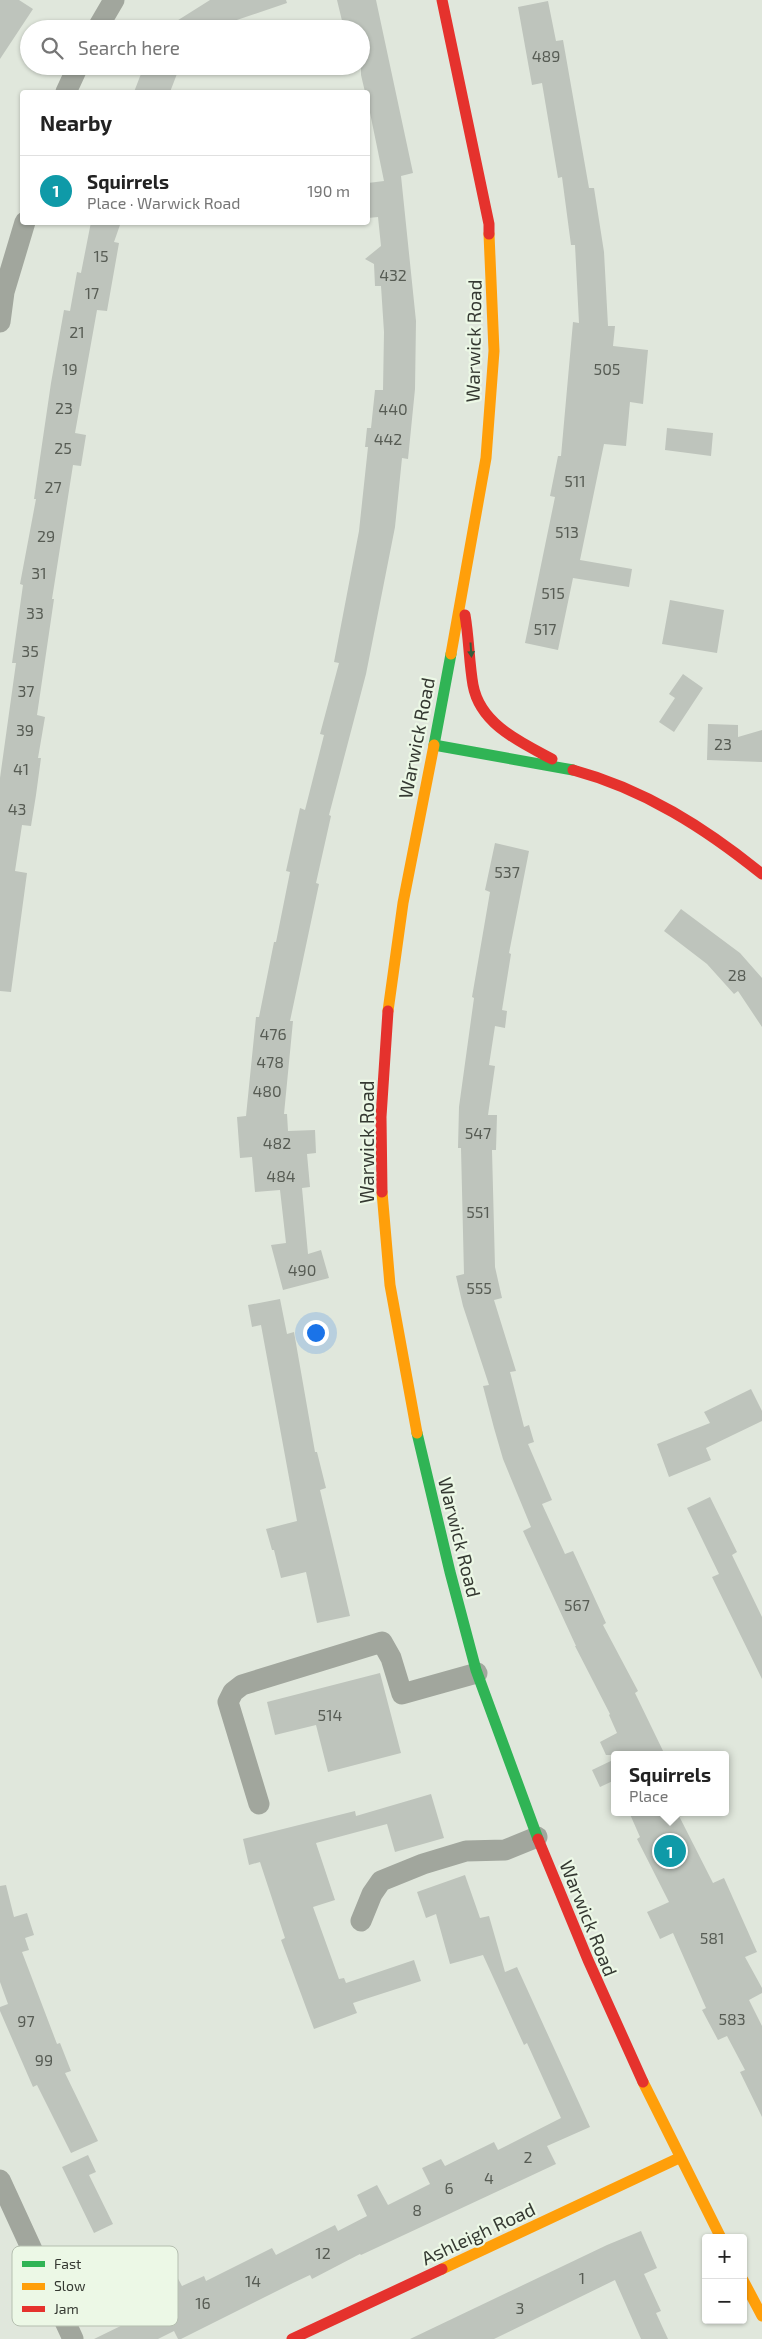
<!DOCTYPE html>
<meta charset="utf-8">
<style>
:root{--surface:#fff;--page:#f6f6f6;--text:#222;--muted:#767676;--line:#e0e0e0;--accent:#71766e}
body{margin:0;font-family:"Exo 2",sans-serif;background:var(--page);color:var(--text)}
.controls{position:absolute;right:15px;bottom:15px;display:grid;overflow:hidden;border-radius:5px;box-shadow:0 1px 4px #0004}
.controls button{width:45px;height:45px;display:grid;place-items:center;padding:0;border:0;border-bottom:1px solid var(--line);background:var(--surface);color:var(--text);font:25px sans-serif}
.you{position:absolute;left:315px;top:1332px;width:18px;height:18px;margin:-12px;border:4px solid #fff;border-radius:50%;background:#1a73e8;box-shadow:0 0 0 8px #1a73e833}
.badge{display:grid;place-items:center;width:32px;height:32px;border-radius:50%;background:var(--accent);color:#fff;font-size:16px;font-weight:700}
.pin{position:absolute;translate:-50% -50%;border:2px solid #fff;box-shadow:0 1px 5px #0006}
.popup{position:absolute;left:611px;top:1751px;width:118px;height:65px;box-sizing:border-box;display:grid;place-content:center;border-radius:5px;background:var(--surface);filter:drop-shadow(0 1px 4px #0005);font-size:16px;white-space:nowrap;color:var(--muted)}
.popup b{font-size:19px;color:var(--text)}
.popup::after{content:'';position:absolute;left:50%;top:100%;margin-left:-10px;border:10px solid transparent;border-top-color:var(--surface)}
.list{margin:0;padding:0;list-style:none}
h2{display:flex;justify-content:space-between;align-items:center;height:65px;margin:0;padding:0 20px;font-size:21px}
h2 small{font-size:16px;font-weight:400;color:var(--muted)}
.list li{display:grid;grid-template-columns:32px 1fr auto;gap:15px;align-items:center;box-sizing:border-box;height:70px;padding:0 20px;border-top:1px solid var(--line)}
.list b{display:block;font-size:19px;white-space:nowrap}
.list p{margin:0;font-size:16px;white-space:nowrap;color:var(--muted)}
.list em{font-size:16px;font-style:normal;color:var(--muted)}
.icon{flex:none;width:28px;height:28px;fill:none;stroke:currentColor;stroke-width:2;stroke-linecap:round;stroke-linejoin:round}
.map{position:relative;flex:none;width:762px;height:2339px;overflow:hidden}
.search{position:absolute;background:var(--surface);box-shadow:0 1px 4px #0004;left:20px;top:20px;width:350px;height:55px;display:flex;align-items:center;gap:12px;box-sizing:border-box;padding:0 18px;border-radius:28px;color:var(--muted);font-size:19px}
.panel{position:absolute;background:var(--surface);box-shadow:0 1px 4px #0004;left:20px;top:90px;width:350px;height:135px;border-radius:5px}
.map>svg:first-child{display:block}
.building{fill:#bec4bc}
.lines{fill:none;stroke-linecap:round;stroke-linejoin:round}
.street{stroke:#a1a69d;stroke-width:21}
.fast{stroke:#30b455;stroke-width:11}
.slow{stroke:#ff9f0a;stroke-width:11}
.jam{stroke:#e5322d;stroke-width:11}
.oneway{fill:#345e3c}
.labels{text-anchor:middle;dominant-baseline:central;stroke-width:4.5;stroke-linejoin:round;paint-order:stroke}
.number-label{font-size:16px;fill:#575c54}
.street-label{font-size:19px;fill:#353932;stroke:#ecf8e6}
.key{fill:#ecf8e6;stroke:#b5bfb0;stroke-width:1}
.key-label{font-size:14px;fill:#353932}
</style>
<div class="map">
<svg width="762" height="2339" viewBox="0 0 762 2339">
<rect width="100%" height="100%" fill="#e0e7dc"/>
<!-- building -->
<path class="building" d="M 0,0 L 19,0 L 33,9 L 0,59 Z
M 210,0 L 286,0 L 287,3 L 228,23 L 219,29 L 164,29 Z
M 337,0 L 376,0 L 413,173 L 401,176 L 416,321 L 415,389 L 408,459 L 402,458 L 395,527 L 366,674 L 329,815 L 331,816 L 316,883 L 319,884 L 290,1021 L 293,1021 L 284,1114 L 287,1114 L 288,1131 L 315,1130 L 316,1153 L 307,1154 L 310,1187 L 302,1188 L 308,1254 L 321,1250 L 329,1278 L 283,1290 L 271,1245 L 286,1243 L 280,1190 L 255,1192 L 252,1157 L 240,1158 L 237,1117 L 246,1116 L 256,1017 L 259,1017 L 274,942 L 276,942 L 290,872 L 286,871 L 300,808 L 305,810 L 324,735 L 320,734 L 339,663 L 334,662 L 359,531 L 368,447 L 365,447 L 367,428 L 371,428 L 375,390 L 383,390 L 384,332 L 381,286 L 375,286 L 374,264 L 365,259 L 381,246 L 378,217 L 368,218 L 368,183 L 384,181 L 368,103 L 368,92 L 365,92 L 361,75 L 361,29 L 344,29 Z
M 548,1 L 556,41 L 563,40 L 589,188 L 594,188 L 604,252 L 608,326 L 615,326 L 613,346 L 648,350 L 643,404 L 630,402 L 626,446 L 604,444 L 580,560 L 632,569 L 629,587 L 573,578 L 558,650 L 525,643 L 555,497 L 550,496 L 558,456 L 561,456 L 573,322 L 579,323 L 575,245 L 571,245 L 562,177 L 558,178 L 542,83 L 532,85 L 518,7 Z
M 144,66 L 180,66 L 170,92 L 134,92 Z
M 91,222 L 121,222 L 114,242 L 119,243 L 107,311 L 97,310 L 75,433 L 86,435 L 81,466 L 73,465 L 52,599 L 54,599 L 37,715 L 45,717 L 38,758 L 41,758 L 36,795 L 31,826 L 22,825 L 15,871 L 27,873 L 11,992 L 0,991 L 0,778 L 16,663 L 12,663 L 23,585 L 20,584 L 36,499 L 34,499 L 51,383 L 64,310 L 70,311 L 77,272 L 81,273 Z
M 667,428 L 713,433 L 711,456 L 665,450 Z
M 670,600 L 724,610 L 717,653 L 662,644 Z
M 683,674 L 703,688 L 674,732 L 659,722 L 675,698 L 669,694 Z
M 708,724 L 738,725 L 738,737 L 762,730 L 762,762 L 707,760 Z
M 495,843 L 529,851 L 509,953 L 511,954 L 502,1010 L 507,1011 L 505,1028 L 495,1026 L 489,1065 L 495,1066 L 488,1115 L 497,1115 L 496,1150 L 492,1150 L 495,1267 L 502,1298 L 494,1300 L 516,1371 L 510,1372 L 524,1427 L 529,1425 L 534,1442 L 528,1444 L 552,1500 L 542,1504 L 565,1554 L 573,1551 L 606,1623 L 603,1625 L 638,1691 L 635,1693 L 665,1755 L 606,1755 L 600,1742 L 617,1733 L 609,1715 L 610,1714 L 575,1646 L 576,1646 L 523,1531 L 531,1527 L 503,1459 L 494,1428 L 483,1386 L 489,1385 L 463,1306 L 456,1276 L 464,1274 L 461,1148 L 458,1148 L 459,1107 L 474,998 L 472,997 L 490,892 L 485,890 Z
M 681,909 L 740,953 L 762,978 L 762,1027 L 738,991 L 734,994 L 707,964 L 664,931 Z
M 280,1299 L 287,1334 L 294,1332 L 315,1452 L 317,1452 L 326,1488 L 320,1490 L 350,1616 L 317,1623 L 306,1572 L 281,1578 L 274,1550 L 272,1550 L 266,1529 L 297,1521 L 261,1325 L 252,1327 L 248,1305 Z
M 751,1389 L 762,1411 L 762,1421 L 706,1448 L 711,1460 L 669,1477 L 657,1444 L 710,1423 L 704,1412 Z
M 710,1497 L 737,1552 L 732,1555 L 762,1617 L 762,1679 L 712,1577 L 719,1574 L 687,1508 Z
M 380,1673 L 401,1753 L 328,1772 L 316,1725 L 275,1735 L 267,1702 Z
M 615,1759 L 615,1780 L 600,1787 L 592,1770 Z
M 431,1794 L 444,1838 L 395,1852 L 387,1824 L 316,1843 L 335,1900 L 313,1907 L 339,1979 L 344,1978 L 346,1983 L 414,1960 L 421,1981 L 353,2003 L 357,2013 L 314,2029 L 281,1940 L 285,1938 L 260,1862 L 249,1865 L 243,1839 L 355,1811 L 356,1816 Z
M 629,1812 L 677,1812 L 713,1883 L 724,1878 L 757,1952 L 745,1957 L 762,1988 L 762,1993 L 749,2000 L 762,2026 L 762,2117 L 740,2072 L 745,2070 L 727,2036 L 718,2040 L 702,2010 L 706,2008 L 673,1933 L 660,1939 L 647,1912 L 669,1902 L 637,1839 L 640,1837 Z
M 465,1875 L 480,1918 L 489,1916 L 505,1972 L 517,1967 L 590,2127 L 547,2146 L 556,2164 L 361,2255 L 360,2254 L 312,2279 L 310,2275 L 293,2283 L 181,2339 L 178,2339 L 174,2331 L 158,2339 L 94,2339 L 137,2318 L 133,2310 L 163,2295 L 157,2282 L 175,2273 L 182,2286 L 204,2276 L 206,2281 L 272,2248 L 276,2255 L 335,2225 L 338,2231 L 367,2216 L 357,2195 L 377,2185 L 388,2205 L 430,2184 L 422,2168 L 441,2159 L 445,2166 L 494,2142 L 498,2150 L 561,2118 L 527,2043 L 524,2045 L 483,1955 L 450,1964 L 436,1914 L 426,1918 L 417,1892 Z
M 6,1885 L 14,1917 L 27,1913 L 34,1935 L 25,1938 L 29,1950 L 22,1952 L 57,2044 L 60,2043 L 71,2071 L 65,2073 L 98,2141 L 71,2153 L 37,2085 L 33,2087 L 0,2011 L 0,2007 L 8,2004 L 0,1982 L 0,1886 Z
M 88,2155 L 96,2172 L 89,2175 L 113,2224 L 94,2233 L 62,2167 Z
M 641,2231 L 657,2268 L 644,2274 L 661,2311 L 656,2313 L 668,2339 L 641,2339 L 615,2280 L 494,2339 L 410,2339 L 607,2245 Z"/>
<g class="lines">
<!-- street -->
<path class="street" d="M 97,29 L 114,0
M 66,92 L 78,66
M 0,322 L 4,292 L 25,222
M 259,1804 L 228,1702 L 233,1692 L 242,1685 L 382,1642 L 391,1658 L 402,1694 L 477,1673
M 361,1921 L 372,1894 L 381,1881 L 423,1864 L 466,1851 L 505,1850 L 537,1837
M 0,2180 L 73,2339"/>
<!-- fast -->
<path class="fast" d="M 451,654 L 434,745 L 573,770
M 417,1433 L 450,1572 L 476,1670 L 538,1839"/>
<!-- slow -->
<path class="slow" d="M 451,654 L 486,458 L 494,351 L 489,234
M 388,1011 L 403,903 L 434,745
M 382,1192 L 390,1285 L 417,1433
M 643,2082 L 721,2238
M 442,2269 L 679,2158
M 743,2280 L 762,2316"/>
<!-- jam -->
<path class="jam" d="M 442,0 L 489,224 L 489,234
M 465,615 C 469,638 469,662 473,685 C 480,724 520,742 552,759
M 573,770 C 644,789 705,828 762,874
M 382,1192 L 381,1117 L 388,1011
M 538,1839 L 588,1960 L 643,2082
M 292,2339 L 442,2269"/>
</g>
<!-- one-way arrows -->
<defs><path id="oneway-solid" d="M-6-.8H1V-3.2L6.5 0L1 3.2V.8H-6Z" transform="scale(1.25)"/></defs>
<use class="oneway" href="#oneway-solid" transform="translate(471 650) rotate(86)"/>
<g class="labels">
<!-- number labels -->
<g class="number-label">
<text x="546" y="55">489</text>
<text x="101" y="255">15</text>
<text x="393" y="274">432</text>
<text x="92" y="292">17</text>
<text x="77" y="331">21</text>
<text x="70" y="368">19</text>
<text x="607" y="368">505</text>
<text x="64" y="407">23</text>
<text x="393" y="408">440</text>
<text x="388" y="438">442</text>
<text x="63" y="447">25</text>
<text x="575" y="480">511</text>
<text x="53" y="486">27</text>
<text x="567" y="531">513</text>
<text x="46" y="535">29</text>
<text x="39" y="572">31</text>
<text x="553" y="592">515</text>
<text x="35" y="612">33</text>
<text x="545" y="628">517</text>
<text x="30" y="650">35</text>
<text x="26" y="690">37</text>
<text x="25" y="729">39</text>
<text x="723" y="743">23</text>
<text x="21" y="768">41</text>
<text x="17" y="808">43</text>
<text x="507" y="871">537</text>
<text x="737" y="974">28</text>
<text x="273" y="1033">476</text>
<text x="270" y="1061">478</text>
<text x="267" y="1090">480</text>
<text x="478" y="1132">547</text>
<text x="277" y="1142">482</text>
<text x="281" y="1175">484</text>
<text x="478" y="1211">551</text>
<text x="302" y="1269">490</text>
<text x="479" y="1287">555</text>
<text x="577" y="1604">567</text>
<text x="330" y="1714">514</text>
<text x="712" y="1937">581</text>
<text x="732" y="2018">583</text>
<text x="26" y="2020">97</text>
<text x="44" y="2059">99</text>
<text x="528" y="2156">2</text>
<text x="489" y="2177">4</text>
<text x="449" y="2187">6</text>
<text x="417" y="2209">8</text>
<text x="323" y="2252">12</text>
<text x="582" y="2277">1</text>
<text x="253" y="2280">14</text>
<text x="203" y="2302">16</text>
<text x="520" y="2307">3</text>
</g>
<!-- street labels -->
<g class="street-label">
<text transform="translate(473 341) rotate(-89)">Warwick Road</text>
<text transform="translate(416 738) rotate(-79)">Warwick Road</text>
<text transform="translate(366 1142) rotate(-90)">Warwick Road</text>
<text transform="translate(460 1537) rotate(76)">Warwick Road</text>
<text transform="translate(589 1918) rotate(68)">Warwick Road</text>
<text transform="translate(478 2233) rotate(-25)">Ashleigh Road</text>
</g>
</g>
<!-- legend -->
<rect x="12" y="2246" width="166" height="80" rx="8" class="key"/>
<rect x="22" y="2261" width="23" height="6" fill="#30b455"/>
<rect x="22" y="2283" width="23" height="7" fill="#ff9f0a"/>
<rect x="22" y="2306" width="23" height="6" fill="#e5322d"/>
<g class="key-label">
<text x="54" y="2269">Fast</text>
<text x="54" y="2291">Slow</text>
<text x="54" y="2314">Jam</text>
</g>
</svg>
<div class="controls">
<button>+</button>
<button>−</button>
</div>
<div class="you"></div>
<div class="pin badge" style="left:670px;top:1851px;background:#0f9aa8">1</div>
<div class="popup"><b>Squirrels</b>Place</div>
<div class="search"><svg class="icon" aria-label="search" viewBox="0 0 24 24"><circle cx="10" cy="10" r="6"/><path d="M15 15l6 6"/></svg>Search here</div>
<section class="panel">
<h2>Nearby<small></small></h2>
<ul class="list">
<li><span class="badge" style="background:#0f9aa8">1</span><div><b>Squirrels</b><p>Place · Warwick Road</p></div><em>190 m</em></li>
</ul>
</section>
</div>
